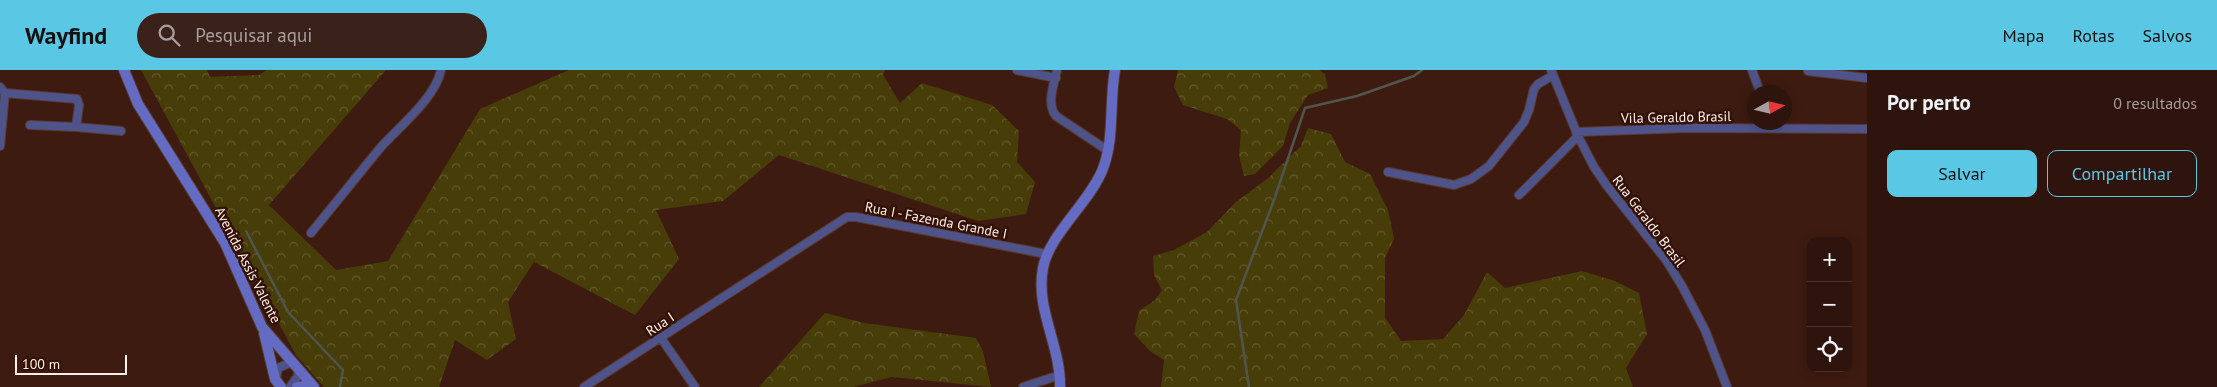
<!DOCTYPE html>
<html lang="pt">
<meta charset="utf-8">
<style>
:root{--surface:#2e140c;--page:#3a211a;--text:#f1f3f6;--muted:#a79e9d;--line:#49332d;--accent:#5ac8e5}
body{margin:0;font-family:"PT Sans",sans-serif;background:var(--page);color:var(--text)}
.controls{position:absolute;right:15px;bottom:15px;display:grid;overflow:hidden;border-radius:10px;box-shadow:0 2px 12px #0003}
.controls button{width:45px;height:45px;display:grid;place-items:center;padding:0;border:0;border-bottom:1px solid var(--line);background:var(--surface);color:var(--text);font:25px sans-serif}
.compass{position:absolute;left:1747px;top:15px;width:45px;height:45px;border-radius:50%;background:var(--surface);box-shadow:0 2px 12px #0003;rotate:82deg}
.scale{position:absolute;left:15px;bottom:12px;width:112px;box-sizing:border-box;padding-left:5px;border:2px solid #fef0eb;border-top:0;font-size:14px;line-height:18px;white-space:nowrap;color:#fef0eb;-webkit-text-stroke:4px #331107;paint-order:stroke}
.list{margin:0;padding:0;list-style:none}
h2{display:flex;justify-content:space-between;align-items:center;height:65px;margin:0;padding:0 20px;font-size:21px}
h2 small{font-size:16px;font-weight:400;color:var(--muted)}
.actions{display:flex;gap:10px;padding:15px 20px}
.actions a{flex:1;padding:11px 0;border:1px solid var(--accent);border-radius:10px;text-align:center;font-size:18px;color:var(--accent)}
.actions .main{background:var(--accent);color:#111}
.icon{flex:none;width:28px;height:28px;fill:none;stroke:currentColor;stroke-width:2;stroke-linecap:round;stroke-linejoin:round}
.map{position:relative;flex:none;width:1867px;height:317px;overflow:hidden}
header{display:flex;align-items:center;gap:30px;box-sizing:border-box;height:70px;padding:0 25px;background:var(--accent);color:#111}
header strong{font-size:24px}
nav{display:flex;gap:28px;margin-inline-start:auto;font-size:18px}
.search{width:350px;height:45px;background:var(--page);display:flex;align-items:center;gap:12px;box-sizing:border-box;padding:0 18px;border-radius:28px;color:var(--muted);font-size:19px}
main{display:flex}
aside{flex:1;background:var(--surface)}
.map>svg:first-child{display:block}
.forest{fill:url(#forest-crowns)}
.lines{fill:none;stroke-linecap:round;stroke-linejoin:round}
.stream{stroke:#50564e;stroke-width:2.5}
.street-casing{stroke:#59392f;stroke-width:10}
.secondary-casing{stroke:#59392f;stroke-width:12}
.street{stroke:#4e538a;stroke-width:8}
.secondary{stroke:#646bc3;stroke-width:10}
.labels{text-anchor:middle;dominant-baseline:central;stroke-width:5;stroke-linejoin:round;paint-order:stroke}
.street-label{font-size:14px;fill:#fef0eb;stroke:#331107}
</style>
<header>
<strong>Wayfind</strong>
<div class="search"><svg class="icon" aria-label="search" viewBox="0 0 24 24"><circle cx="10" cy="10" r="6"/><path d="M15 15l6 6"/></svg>Pesquisar aqui</div>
<nav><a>Mapa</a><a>Rotas</a><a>Salvos</a></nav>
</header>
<main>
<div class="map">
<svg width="1867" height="317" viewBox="0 0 1867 317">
<defs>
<pattern id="forest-crowns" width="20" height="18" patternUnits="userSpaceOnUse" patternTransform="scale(1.25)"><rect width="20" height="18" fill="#473d09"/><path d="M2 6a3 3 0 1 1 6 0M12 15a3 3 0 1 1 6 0" fill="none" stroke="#63592d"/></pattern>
</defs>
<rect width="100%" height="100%" fill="#3e1b10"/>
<!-- forest -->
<path class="forest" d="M 141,0 L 207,0 L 210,7 L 259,5 L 267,0 L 386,0 L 269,135 L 336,200 L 388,191 L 480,39 L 569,0 L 885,0 L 883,5 L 900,33 L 922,13 L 992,35 L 1019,61 L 1017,92 L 1035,112 L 1026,144 L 978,151 L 779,85 L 723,131 L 656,140 L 679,189 L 635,245 L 534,192 L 508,232 L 516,269 L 487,290 L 455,270 L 439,317 L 324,317 L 296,285 Z
M 1178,0 L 1319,0 L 1325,4 L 1328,18 L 1308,25 L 1290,53 L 1283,76 L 1255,104 L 1244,106 L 1239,85 L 1241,60 L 1227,49 L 1183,35 L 1174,17 Z
M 1308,58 L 1331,64 L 1345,92 L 1370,104 L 1388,140 L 1394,169 L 1385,188 L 1385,248 L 1401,271 L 1443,269 L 1464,245 L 1487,202 L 1505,218 L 1582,201 L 1615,211 L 1639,223 L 1647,264 L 1626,298 L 1633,317 L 1161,317 L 1164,290 L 1150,281 L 1134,264 L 1139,241 L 1155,230 L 1162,220 L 1154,205 L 1153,186 L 1174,180 L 1207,162 L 1236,132 L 1267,109 L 1301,76 Z
M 825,243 L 864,253 L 976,268 L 983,281 L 991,317 L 892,307 L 853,317 L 759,317 Z"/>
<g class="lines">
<!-- stream -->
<path class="stream" d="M 246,161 L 288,242 L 343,300 L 340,317
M 1249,317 L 1236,230 L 1274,130 L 1305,38 L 1357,26 L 1414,6 L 1422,0"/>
<!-- street casing -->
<g class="street-casing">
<path id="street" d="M 1017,0 L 1056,8
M 1057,0 C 1054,14 1046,34 1056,46 L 1107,80
M 1551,0 L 1578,66 L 1594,97 L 1607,116 L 1666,190 L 1682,216 L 1705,260 L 1727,317
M 1752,0 L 1760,22
M 1808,1 L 1867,8
M 0,17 L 5,23 L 77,29 L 79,35 L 76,57 L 30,55
M 76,57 L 121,61
M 1576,62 L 1689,58 L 1867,59
M 0,76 L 5,23
M 1388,102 L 1454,115 L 1471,109 L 1489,96 L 1524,52 L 1529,40 L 1534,19 L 1538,14 L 1552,6
M 1519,125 L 1578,66
M 311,163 C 334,135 357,106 381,77 C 400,56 436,27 441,0
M 661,268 L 695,317
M 276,308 L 278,298 L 292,292
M 290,317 L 298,306 L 299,300
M 584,317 L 847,147 L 856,147 L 1046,184
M 1023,317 L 1060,305"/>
</g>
<!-- secondary casing -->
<g class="secondary-casing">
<path id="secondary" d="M 124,0 L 138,34 L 225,173 L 262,257 L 314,317
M 264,263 L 275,309 L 281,317
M 297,317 L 312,315
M 1060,317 C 1061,276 1035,239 1043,198 C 1049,165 1088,134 1102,101 C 1115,70 1109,33 1115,0"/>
</g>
<!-- street -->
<use href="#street" class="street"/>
<!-- secondary -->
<use href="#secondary" class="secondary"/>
</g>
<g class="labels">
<!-- street labels -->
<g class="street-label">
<text transform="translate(1676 47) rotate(-1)">Vila Geraldo Brasil</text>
<text transform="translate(936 150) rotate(11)">Rua I - Fazenda Grande I</text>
<text transform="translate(1649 151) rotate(53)">Rua Geraldo Brasil</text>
<text transform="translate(248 195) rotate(63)">Avenida Assis Valente</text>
<text transform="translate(660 254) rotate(-33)">Rua I</text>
</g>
</g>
</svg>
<div class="controls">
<button>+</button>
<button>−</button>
<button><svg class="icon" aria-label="locate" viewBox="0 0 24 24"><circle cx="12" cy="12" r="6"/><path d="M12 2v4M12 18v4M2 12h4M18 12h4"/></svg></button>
</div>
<svg class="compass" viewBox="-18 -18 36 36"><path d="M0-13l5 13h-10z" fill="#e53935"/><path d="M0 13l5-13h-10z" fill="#a79e9d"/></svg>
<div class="scale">100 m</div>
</div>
<aside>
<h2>Por perto<small>0 resultados</small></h2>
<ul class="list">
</ul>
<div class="actions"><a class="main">Salvar</a><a>Compartilhar</a></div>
</aside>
</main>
